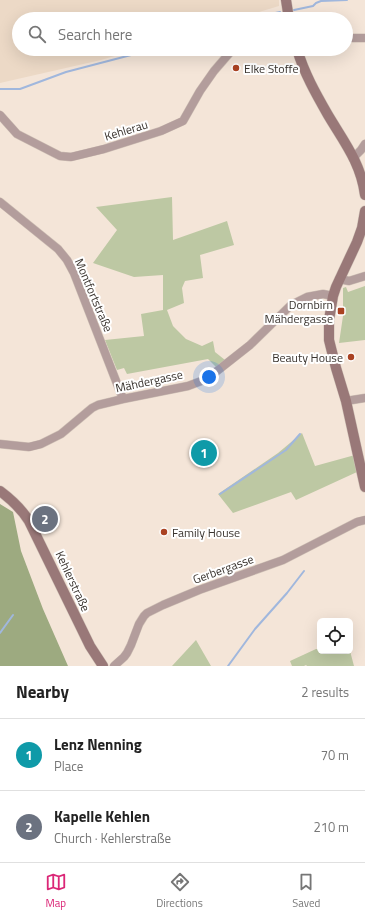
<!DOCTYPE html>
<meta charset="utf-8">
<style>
:root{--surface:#fff;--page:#f6f6f6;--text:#222;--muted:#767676;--line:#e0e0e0;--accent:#db2777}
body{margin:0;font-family:"Titillium Web",sans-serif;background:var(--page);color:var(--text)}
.controls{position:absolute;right:12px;bottom:12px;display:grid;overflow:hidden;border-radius:6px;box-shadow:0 4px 16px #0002}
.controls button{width:36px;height:36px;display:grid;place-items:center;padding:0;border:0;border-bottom:1px solid var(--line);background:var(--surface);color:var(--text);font:20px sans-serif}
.you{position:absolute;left:209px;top:377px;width:14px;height:14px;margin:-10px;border:3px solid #fff;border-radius:50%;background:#1a73e8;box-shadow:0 0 0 6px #1a73e833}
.badge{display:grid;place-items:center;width:26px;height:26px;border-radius:50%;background:var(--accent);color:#fff;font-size:13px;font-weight:700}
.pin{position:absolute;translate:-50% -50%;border:2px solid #fff;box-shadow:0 1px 4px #0006}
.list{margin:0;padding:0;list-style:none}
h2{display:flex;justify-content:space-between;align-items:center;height:52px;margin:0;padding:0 16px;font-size:17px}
h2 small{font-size:13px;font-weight:400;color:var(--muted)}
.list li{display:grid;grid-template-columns:26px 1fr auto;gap:12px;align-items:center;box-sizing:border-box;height:72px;padding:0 16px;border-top:1px solid var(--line)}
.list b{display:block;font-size:15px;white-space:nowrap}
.list p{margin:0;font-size:13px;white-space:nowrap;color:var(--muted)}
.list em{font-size:13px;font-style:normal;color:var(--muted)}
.icon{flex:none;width:22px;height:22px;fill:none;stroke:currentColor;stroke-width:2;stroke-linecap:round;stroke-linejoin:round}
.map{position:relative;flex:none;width:365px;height:666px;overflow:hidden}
.search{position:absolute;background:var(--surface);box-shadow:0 4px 16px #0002;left:12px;right:12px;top:12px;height:44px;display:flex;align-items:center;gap:10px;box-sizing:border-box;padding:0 14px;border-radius:22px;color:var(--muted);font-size:15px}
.sheet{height:196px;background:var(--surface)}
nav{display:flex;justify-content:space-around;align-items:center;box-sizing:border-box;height:56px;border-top:1px solid var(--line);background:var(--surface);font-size:11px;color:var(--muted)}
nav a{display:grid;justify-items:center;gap:2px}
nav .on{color:var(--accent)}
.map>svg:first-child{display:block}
.built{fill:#ecd9c6}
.green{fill:#bdc8a3}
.forest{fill:#9daa80}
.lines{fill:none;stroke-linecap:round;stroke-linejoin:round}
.stream{stroke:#a0b7dd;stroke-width:2}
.street-casing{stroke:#cfc1b6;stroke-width:9}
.secondary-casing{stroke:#cfc1b6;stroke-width:11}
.street{stroke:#b39d9c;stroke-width:8}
.secondary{stroke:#997878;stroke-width:10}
.poi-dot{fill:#aa4222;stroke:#fff;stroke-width:1.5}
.labels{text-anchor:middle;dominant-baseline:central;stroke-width:4;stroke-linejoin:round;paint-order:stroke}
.poi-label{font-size:12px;fill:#39332e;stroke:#fff;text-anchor:start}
.street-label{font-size:12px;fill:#39332e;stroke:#fff}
</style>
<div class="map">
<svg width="365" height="666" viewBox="0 0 365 666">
<rect width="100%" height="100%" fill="#f4e5d8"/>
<!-- built -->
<path class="built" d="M 0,0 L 279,0 L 279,6 L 236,19 L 19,19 L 19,49 L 138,49 L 101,60 L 0,83 Z"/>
<!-- green -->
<path class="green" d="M 172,197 L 173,240 L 227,221 L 234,245 L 200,255 L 203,278 L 185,281 L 182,288 L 184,303 L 167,310 L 173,326 L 186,339 L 202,346 L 213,341 L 215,352 L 225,360 L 216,367 L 208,359 L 127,374 L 124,368 L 117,370 L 105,340 L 144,336 L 141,314 L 163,310 L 163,275 L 134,277 L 93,263 L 117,230 L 96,207 Z
M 365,286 L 365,340 L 339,343 L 343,316 L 343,288 L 346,287 L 348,292 Z
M 302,433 L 315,466 L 355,455 L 357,472 L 296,500 L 291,492 L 233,513 L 218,494 L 278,453 Z
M 196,640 L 211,666 L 172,666 Z
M 316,649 L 320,649 L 320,651 L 338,651 L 339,652 L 342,651 L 350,651 L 354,666 L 307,666 L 306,665 L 304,666 L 292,666 L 290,661 Z"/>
<!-- forest -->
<path class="forest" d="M 0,504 L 13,512 L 21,551 L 43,609 L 68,666 L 0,666 Z"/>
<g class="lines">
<!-- stream -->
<path class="stream" d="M 294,10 L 313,6 L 316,3 L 321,1 L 347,0
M 254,19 L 266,15 L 280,12
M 0,89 L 20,89 L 66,72 L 154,49
M 220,494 L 286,450 L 300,434
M 0,633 L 13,615
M 228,666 L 255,629 L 287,593 L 304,571"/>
<!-- street casing -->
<g class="street-casing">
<path id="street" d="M 346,38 L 365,38
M 0,115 L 17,134 L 60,156 L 71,157 L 104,149 L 161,131 L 183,121 L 200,91 L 214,71 L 233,49
M 354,157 L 361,150 L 365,144
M 0,202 L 58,249 L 67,260 L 74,273 L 123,399
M 339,279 L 349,281 L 365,276
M 346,401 L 365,398
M 0,444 L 29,447 L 41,444 L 61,434 L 92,408 L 98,405 L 123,399 L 188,386 L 204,380 L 217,371 L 250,345 L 291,305 L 307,297 L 323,294 L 333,296
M 114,666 L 124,657 L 127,653 L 131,645 L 139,624 L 144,616 L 147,613 L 163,605 L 199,590 L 283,560 L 357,522 L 365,520"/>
</g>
<!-- secondary casing -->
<g class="secondary-casing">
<path id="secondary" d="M 286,0 L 289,19
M 297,49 C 304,73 316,94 328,115 C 344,142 361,163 365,195
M 365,211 L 362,228 L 357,242 L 336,287 L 333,296 L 329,320 L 329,340 L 336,368 L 346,401 L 365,487
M 0,491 C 12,500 21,508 29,521 L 90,646 L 103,666"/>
</g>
<!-- street -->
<use href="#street" class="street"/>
<!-- secondary -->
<use href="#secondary" class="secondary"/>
</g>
<!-- markers -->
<g class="poi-dot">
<circle cx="236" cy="68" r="4"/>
<rect x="337" y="307" width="8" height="8" rx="2"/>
<circle cx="351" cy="357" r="4"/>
<circle cx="164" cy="532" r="4"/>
</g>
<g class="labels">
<!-- poi labels -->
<g class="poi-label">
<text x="244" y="68">Elke Stoffe</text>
<text x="333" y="304" text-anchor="end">Dornbirn<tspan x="333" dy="14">Mähdergasse</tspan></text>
<text x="343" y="357" text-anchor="end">Beauty House</text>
<text x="172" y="532">Family House</text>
</g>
<!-- street labels -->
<g class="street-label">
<text transform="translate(126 130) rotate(-17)">Kehlerau</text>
<text transform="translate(94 295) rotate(67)">Montfortstraße</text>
<text transform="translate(149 381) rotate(-12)">Mähdergasse</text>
<text transform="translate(223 569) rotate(-20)">Gerbergasse</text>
<text transform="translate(73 581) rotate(65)">Kehlerstraße</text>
</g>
</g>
</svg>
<div class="controls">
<button><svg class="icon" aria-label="locate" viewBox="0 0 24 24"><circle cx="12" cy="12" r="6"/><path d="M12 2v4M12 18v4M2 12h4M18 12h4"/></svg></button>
</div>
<div class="you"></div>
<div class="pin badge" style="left:204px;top:453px;background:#0f9aa8">1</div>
<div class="pin badge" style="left:45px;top:519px;background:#6b7280">2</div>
<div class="search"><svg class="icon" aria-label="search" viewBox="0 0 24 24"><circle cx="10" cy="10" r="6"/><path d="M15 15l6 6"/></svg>Search here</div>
</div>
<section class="sheet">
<h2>Nearby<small>2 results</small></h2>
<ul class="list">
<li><span class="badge" style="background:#0f9aa8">1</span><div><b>Lenz Nenning</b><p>Place</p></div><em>70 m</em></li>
<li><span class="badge" style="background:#6b7280">2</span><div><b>Kapelle Kehlen</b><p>Church · Kehlerstraße</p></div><em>210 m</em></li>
</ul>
</section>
<nav>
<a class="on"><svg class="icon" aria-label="map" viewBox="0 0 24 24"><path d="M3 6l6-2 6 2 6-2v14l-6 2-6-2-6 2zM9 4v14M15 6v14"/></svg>Map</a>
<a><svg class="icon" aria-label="directions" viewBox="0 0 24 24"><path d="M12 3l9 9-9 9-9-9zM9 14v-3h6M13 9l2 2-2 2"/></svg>Directions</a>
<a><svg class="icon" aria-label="saved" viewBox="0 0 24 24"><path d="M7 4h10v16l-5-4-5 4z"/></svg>Saved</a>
</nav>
